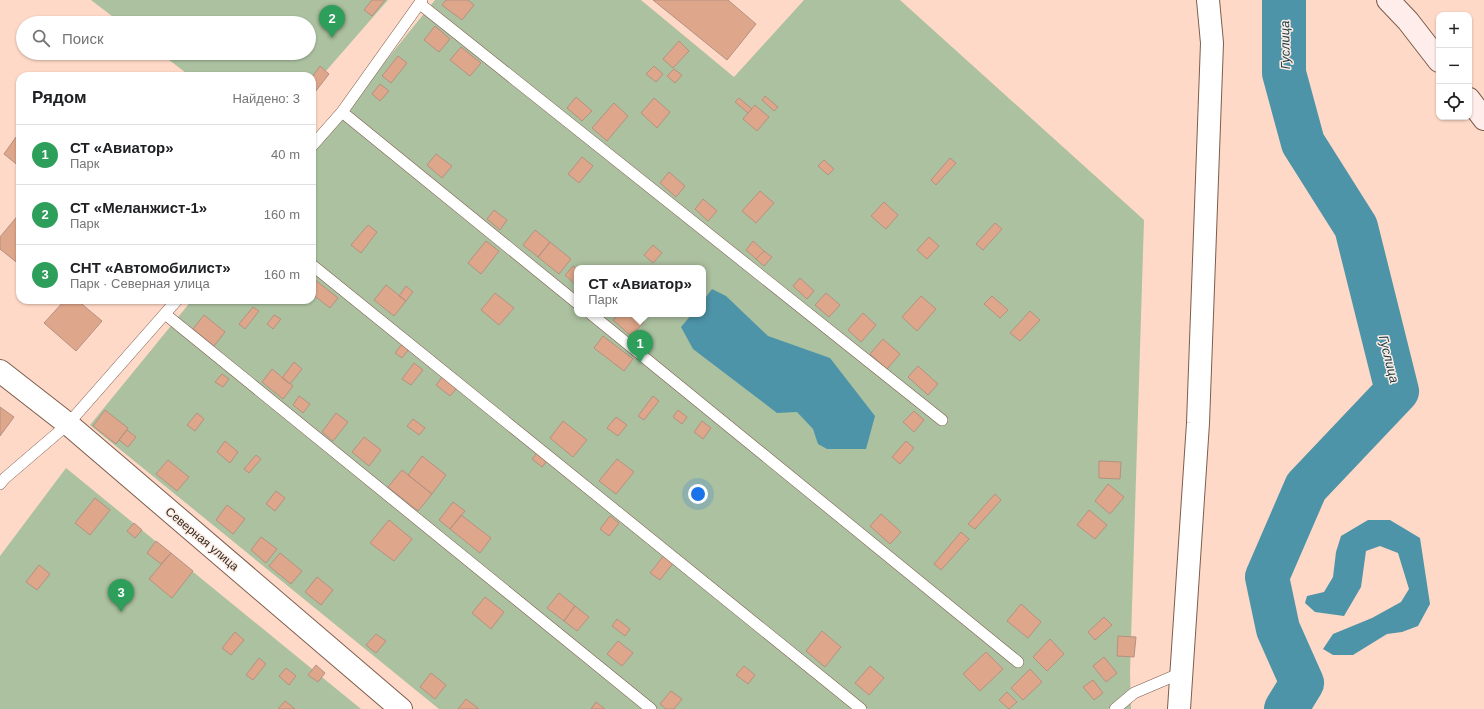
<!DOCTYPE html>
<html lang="ru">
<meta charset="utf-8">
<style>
:root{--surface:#fff;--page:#f2f2f2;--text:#202124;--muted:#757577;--line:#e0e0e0;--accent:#7c3aed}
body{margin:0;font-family:Helvetica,sans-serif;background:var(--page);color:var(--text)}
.controls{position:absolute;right:12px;top:12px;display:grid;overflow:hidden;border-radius:8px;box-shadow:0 1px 3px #0004}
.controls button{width:36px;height:36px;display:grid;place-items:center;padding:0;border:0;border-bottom:1px solid var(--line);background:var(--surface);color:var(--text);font:20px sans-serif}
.you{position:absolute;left:698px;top:494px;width:14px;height:14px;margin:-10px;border:3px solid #fff;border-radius:50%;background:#1a73e8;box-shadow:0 0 0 6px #1a73e833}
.badge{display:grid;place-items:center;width:26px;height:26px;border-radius:50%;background:var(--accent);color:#fff;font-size:13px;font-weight:700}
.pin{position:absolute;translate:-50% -33px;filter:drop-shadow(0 1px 2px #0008)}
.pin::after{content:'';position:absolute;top:21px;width:14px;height:12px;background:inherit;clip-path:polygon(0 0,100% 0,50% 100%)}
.popup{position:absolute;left:574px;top:265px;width:132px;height:52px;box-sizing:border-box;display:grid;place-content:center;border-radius:8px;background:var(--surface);filter:drop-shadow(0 1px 3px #0005);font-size:13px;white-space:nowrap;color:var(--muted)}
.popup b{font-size:15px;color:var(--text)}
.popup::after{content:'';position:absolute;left:50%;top:100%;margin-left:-8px;border:8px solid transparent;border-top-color:var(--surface)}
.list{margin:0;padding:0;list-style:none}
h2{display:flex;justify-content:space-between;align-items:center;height:52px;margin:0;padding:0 16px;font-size:17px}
h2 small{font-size:13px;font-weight:400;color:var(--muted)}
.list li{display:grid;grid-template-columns:26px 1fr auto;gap:12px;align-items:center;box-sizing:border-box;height:60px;padding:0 16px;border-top:1px solid var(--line)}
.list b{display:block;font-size:15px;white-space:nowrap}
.list p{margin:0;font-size:13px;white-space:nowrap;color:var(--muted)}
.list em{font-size:13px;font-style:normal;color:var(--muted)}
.icon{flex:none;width:22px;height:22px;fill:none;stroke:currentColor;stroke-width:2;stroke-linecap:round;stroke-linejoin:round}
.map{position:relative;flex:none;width:1484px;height:709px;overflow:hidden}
.search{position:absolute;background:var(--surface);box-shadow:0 1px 3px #0004;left:16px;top:16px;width:300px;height:44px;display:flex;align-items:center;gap:10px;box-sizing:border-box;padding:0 14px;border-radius:22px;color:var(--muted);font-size:15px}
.panel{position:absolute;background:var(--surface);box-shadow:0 1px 3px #0004;left:16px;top:72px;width:300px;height:232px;border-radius:12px}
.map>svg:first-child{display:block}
.green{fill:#acc1a0;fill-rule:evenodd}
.water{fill:#4d94a8}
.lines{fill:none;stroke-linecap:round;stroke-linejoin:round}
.river{stroke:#4d94a8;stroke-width:44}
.building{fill:#dea68a;stroke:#b49180}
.service-casing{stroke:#7d5d4d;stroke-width:12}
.minor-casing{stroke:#7d5d4d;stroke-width:24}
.secondary-casing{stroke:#7d5d4d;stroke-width:24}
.service{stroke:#fff;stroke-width:11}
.minor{stroke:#fff;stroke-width:22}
.secondary{stroke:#feedea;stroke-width:22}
.labels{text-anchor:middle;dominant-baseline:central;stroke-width:3;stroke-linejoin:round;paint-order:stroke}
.street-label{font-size:12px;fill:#352720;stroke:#fbece4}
.water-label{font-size:13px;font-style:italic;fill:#1c3e48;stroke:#fbece4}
</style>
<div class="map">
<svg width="1484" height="709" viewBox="0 0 1484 709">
<rect width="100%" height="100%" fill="#ffd9c7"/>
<!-- green -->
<path class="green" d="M 91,0 L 388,0 L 312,87 L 312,76 L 190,76 L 160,53 L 309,53 L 309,23 L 121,23 Z
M 435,0 L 641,0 L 734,77 L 804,0 L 900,0 L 1144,220 L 1130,672 L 1131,709 L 439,709 L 90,425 L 192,300 L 312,300 L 312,152 ZM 577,268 L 703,268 L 703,314 L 577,314 Z
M 66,468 L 361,709 L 0,709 L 0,556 Z"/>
<!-- water -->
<path class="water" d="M 712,289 L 726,296 L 768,336 L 830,358 L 875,416 L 866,449 L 827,449 L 818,444 L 813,429 L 797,412 L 777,413 L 693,349 L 681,327 L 692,314 L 703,314 L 703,301 Z
M 1368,520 L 1390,520 L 1420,538 L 1430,604 L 1418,626 L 1402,632 L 1387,634 L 1353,655 L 1333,655 L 1323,649 L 1333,634 L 1372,618 L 1401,602 L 1409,589 L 1398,553 L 1380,546 L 1366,551 L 1361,587 L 1344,616 L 1315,612 L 1305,603 L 1307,596 L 1324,592 L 1333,577 L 1336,552 L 1341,536 Z"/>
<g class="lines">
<!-- river -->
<path class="river" d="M 1284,0 L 1284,73 L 1303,143 L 1356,227 L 1397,391 L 1306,487 L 1267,577 L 1278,629 L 1302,683 L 1286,709"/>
</g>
<!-- building -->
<path class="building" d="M 372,0 L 385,0 L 372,16 L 364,10 Z
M 446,0 L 468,0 L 474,5 L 462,20 L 442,5 Z
M 653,0 L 728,0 L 756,24 L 727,60 Z
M 435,26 L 450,39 L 439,52 L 424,40 Z
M 679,41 L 689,51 L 673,68 L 663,59 Z
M 461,47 L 481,63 L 470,76 L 450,60 Z
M 398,56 L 407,63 L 391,83 L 382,76 Z
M 320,66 L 329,74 L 312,96 L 312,77 Z
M 654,66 L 663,74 L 656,82 L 646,74 Z
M 674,69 L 682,75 L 675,83 L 667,76 Z
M 380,84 L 389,91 L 380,101 L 372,94 Z
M 765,96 L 778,107 L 774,111 L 762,100 Z
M 576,97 L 592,111 L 582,121 L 567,108 Z
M 654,98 L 670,112 L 657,128 L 641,113 Z
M 739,98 L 752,109 L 748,113 L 735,102 Z
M 614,103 L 628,116 L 607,141 L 592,128 Z
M 755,105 L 769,117 L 757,131 L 743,119 Z
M 16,137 L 20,140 L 20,167 L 4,154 Z
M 436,154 L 452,166 L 442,178 L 427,165 Z
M 582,157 L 593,166 L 579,183 L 568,174 Z
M 950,158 L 956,163 L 936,185 L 931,180 Z
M 824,160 L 834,169 L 828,175 L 818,166 Z
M 669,172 L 685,186 L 676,197 L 660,183 Z
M 760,191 L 774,203 L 756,223 L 742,211 Z
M 703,199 L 717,211 L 708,221 L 695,209 Z
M 884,202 L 898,215 L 886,229 L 871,216 Z
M 494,210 L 507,220 L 500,230 L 487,219 Z
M 20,213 L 20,265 L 0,249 L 0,237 Z
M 995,223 L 1002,229 L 983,250 L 976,244 Z
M 368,225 L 377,232 L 361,253 L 351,245 Z
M 535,230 L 550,242 L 538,257 L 523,245 Z
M 929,237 L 939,246 L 927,259 L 917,250 Z
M 486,241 L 499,251 L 481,274 L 468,263 Z
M 753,241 L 764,251 L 756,259 L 746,250 Z
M 550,242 L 571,259 L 559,274 L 538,257 Z
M 653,245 L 662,253 L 653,263 L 644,255 Z
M 764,251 L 772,257 L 764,266 L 756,259 Z
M 573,266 L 577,269 L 577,286 L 565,275 Z
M 800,278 L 814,291 L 807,299 L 793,286 Z
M 314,279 L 338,298 L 330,308 L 312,294 L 312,281 Z
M 386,285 L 406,301 L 394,316 L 374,300 Z
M 406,286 L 413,292 L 406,301 L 399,296 Z
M 495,293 L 514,308 L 499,325 L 481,310 Z
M 826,293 L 840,305 L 829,317 L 815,305 Z
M 921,296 L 936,309 L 917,331 L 902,317 Z
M 992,296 L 1008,310 L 1000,318 L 984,304 Z
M 65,300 L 77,300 L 102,321 L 76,351 L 44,323 Z
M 253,307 L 259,311 L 245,329 L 239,324 Z
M 1030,311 L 1040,320 L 1020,341 L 1010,333 Z
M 863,313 L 876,325 L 861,342 L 848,330 Z
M 619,314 L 635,314 L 644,322 L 631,336 L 613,320 Z
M 204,315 L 225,332 L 214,346 L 193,329 Z
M 274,315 L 281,319 L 273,329 L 267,324 Z
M 603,336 L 633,359 L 624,371 L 594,348 Z
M 883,339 L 900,354 L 887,369 L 870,354 Z
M 402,344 L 409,349 L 402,358 L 395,353 Z
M 294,362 L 302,369 L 290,384 L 282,378 Z
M 414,363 L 423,370 L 411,385 L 402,379 Z
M 918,366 L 938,384 L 928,395 L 908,377 Z
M 272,369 L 293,386 L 283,399 L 262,382 Z
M 222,374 L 229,379 L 223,387 L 215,382 Z
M 443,376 L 457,388 L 450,396 L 436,385 Z
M 299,396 L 310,404 L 303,413 L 293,405 Z
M 653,396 L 659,401 L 644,420 L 638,416 Z
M 0,407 L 14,417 L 0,436 Z
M 105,410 L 128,428 L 116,444 L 93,426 Z
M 678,410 L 687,417 L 682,424 L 673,417 Z
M 914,411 L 924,420 L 914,432 L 903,422 Z
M 197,413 L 204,419 L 195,431 L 187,425 Z
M 336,413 L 348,422 L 333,441 L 322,432 Z
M 616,417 L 627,425 L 618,436 L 607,428 Z
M 413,419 L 425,428 L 419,435 L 407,426 Z
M 563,421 L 587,440 L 573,457 L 550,438 Z
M 702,421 L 711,428 L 703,439 L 694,432 Z
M 127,430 L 136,437 L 128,447 L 119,440 Z
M 364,437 L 381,450 L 369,466 L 352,452 Z
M 225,441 L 238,452 L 230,463 L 217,452 Z
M 906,441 L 914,448 L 900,464 L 892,457 Z
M 537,453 L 547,461 L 542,467 L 532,459 Z
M 256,455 L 261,459 L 249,473 L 244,469 Z
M 422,456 L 446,475 L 432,494 L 408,475 Z
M 617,459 L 634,472 L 616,494 L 599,481 Z
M 168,460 L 189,477 L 177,491 L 156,474 Z
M 1099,461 L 1121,462 L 1120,479 L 1099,478 Z
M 402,470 L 432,494 L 418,511 L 388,487 Z
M 1108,484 L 1124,497 L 1110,514 L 1095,501 Z
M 276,491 L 285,498 L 275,511 L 266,504 Z
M 995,494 L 1001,500 L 975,529 L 968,524 Z
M 95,498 L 110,510 L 90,535 L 75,523 Z
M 453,502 L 465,511 L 450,529 L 439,520 Z
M 227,505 L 245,519 L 233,534 L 216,520 Z
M 1089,510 L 1107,525 L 1095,539 L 1077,525 Z
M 881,514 L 901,532 L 890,544 L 870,526 Z
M 461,515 L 491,538 L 480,553 L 450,529 Z
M 610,516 L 619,523 L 609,536 L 600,529 Z
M 389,520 L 412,539 L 394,561 L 370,543 Z
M 134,523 L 142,530 L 135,538 L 127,531 Z
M 961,532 L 969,539 L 941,570 L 934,564 Z
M 261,537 L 277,549 L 266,563 L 251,550 Z
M 156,541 L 171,553 L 161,564 L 147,553 Z
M 171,553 L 193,571 L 172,598 L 149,579 Z
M 280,553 L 302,571 L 291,584 L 269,566 Z
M 665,554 L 674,562 L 660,580 L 650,573 Z
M 39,565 L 50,574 L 37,590 L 26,582 Z
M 317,577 L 333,590 L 321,605 L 305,592 Z
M 559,593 L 575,606 L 564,621 L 547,608 Z
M 485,597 L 504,612 L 491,629 L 472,613 Z
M 1021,604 L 1041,622 L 1028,638 L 1007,621 Z
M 575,606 L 589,617 L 577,631 L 564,621 Z
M 1104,617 L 1112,625 L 1095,640 L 1088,632 Z
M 617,619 L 630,629 L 625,636 L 612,626 Z
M 822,631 L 841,647 L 825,667 L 806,651 Z
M 235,632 L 244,640 L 231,655 L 222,648 Z
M 376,634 L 386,641 L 376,653 L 366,645 Z
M 1118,636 L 1136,637 L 1134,657 L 1117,656 Z
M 1050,639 L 1064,654 L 1047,671 L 1033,657 Z
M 618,641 L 633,653 L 622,666 L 607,654 Z
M 986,652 L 1003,669 L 980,691 L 963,674 Z
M 1104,657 L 1117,673 L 1106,682 L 1093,666 Z
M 259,658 L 266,664 L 253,680 L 246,675 Z
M 316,665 L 325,673 L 318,682 L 308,675 Z
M 744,666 L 755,675 L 748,684 L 736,675 Z
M 870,666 L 884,678 L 869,695 L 855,683 Z
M 286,668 L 296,676 L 289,685 L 279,676 Z
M 1030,669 L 1042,682 L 1023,700 L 1011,688 Z
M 431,673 L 446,685 L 435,699 L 420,687 Z
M 1093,680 L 1103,693 L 1094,700 L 1083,687 Z
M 671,691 L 682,699 L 674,709 L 666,709 L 660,704 Z
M 1007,692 L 1017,702 L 1009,709 L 999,700 Z
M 466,699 L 479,709 L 458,709 Z
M 285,701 L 295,709 L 278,709 Z
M 596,702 L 605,709 L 591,709 Z"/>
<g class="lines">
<!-- service casing -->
<g class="service-casing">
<path id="service" d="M 420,4 L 942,420
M 342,112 L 577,303
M 312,146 L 342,112 L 422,0
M 312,265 L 861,709
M 165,314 L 651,709
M 591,314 L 1018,662
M 0,484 L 5,478 L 68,424 L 177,300
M 1115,709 L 1134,693 L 1181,673"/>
</g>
<!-- minor casing -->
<g class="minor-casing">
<path id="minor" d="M 0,371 L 68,424 L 401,709
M 1179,709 L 1198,423 L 1212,43 L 1208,0"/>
</g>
<!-- secondary casing -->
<g class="secondary-casing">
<path id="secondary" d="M 1388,0 L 1408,21 L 1439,61
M 1469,99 L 1484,119"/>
</g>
<!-- service -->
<use href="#service" class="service"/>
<!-- minor -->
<use href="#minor" class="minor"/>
<!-- secondary -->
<use href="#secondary" class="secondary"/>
</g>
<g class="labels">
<!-- street labels -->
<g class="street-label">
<text transform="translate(202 539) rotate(40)">Северная улица</text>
</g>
<!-- water labels -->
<g class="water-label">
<text transform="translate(1285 45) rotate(-91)">Гуслица</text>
<text transform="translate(1389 359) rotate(76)">Гуслица</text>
</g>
</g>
</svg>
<div class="controls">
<button>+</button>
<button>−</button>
<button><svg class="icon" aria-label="locate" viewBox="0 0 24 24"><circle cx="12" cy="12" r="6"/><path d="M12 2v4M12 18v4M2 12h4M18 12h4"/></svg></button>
</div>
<div class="you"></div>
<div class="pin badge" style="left:640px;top:363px;background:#2e9e5b">1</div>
<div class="popup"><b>СТ «Авиатор»</b>Парк</div>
<div class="pin badge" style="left:332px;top:38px;background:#2e9e5b">2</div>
<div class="pin badge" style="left:121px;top:612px;background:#2e9e5b">3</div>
<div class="search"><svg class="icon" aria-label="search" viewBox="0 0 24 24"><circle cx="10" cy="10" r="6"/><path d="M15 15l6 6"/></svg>Поиск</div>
<section class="panel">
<h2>Рядом<small>Найдено: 3</small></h2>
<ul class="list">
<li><span class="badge" style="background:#2e9e5b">1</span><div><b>СТ «Авиатор»</b><p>Парк</p></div><em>40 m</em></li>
<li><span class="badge" style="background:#2e9e5b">2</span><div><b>СТ «Меланжист-1»</b><p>Парк</p></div><em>160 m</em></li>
<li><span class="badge" style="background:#2e9e5b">3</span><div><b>СНТ «Автомобилист»</b><p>Парк · Северная улица</p></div><em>160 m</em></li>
</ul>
</section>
</div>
